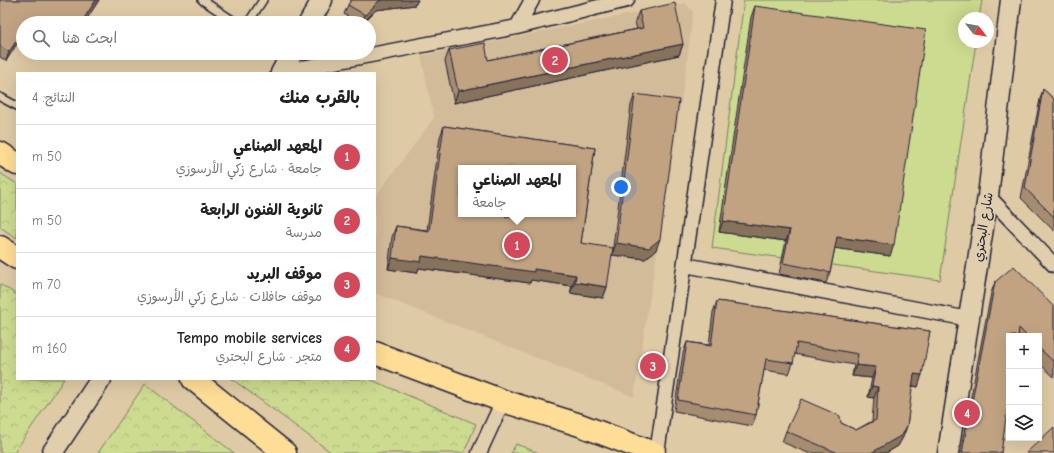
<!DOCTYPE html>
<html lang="ar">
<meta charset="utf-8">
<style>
:root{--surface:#fff;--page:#f6f6f6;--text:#222;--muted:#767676;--line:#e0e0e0;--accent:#d1495b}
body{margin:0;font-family:"Comic Neue","Playpen Sans Arabic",sans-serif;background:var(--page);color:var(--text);direction:rtl}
.controls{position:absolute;right:12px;bottom:12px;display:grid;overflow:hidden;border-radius:0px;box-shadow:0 4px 16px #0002}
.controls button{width:36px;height:36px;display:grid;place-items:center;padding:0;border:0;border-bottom:1px solid var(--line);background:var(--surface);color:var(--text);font:20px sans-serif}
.compass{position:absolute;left:958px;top:12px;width:36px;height:36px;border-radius:50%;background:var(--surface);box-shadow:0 4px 16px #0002;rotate:121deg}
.you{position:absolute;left:621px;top:187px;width:14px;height:14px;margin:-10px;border:3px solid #fff;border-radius:50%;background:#1a73e8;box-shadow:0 0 0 6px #1a73e833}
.badge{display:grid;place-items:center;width:26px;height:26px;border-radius:50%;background:var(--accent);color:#fff;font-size:13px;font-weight:700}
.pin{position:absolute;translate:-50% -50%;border:2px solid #fff;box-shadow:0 1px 4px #0006}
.popup{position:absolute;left:458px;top:165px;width:118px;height:52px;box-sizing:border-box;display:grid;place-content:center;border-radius:0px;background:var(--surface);filter:drop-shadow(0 1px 3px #0005);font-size:13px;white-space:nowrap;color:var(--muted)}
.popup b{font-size:15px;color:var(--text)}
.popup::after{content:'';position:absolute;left:50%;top:100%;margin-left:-8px;border:8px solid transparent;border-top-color:var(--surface)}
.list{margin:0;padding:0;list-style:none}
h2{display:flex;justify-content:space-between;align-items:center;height:52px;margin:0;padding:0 16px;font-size:17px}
h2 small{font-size:13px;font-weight:400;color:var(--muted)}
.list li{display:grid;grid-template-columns:26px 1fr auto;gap:12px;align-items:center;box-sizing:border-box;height:64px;padding:0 16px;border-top:1px solid var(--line)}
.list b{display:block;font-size:15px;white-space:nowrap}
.list p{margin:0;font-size:13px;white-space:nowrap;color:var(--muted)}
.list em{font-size:13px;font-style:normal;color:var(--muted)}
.icon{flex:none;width:22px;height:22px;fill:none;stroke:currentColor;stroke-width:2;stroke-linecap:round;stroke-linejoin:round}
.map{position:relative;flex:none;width:1054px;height:453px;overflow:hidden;direction:ltr}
.search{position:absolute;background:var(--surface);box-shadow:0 4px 16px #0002;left:16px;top:16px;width:360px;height:44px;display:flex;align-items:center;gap:10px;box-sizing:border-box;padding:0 14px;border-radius:22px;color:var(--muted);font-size:15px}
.panel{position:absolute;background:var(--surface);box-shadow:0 4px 16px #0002;left:16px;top:72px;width:360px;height:308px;border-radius:0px;direction:rtl}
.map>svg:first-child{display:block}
.built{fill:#d2bb99;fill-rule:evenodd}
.forest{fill:url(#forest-crowns);stroke:#777e65}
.pitch{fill:#ccdb8f;stroke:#777e65}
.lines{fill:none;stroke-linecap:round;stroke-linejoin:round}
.lane-casing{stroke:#22223b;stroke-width:10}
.street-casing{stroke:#22223b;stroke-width:17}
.secondary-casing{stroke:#22223b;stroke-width:23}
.primary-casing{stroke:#22223b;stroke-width:25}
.lane{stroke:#e0ceac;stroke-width:7}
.street{stroke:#e0ceac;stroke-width:14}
.secondary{stroke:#e0ceac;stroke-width:20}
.primary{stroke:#fedd96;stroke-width:22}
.wall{fill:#a68c70;stroke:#22223b;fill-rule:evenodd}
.shaded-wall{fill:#87725b;stroke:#22223b}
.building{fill:#c1a382;stroke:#22223b;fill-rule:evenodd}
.labels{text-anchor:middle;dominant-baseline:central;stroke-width:3;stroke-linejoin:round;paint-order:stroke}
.street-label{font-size:13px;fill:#22223b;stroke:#e0ceac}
</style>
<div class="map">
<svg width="1054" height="453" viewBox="0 0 1054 453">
<defs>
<pattern id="forest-crowns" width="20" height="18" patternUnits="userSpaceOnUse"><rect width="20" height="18" fill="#ccdb8f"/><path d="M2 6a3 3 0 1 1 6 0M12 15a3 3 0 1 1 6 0" fill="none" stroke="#afbc7c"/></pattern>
</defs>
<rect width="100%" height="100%" fill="#dfcaa6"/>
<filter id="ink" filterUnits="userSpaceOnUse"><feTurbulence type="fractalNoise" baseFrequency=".025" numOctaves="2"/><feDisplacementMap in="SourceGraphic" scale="8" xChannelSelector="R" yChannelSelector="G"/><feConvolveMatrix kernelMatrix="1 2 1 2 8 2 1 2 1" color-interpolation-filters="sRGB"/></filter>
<g filter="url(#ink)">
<!-- built -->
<path class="built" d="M 685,3 L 693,11 L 687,64 L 634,397 L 375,293 L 375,197 L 434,118 L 421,56 ZM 461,168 L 573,168 L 573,214 L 461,214 Z"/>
<!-- forest -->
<path class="forest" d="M 0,173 L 17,184 L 17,238 L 0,227 Z
M 0,284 L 17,295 L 17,379 L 64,379 L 14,453 L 0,453 Z
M 232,379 L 369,379 L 476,424 L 464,453 L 332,453 Z
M 145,384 L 234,453 L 98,453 Z
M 516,444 L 539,453 L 511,453 Z"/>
<!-- pitch -->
<path class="pitch" d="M 744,0 L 982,0 L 979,18 L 964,18 L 964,42 L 976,42 L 940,280 L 712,248 Z"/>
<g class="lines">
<!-- lane casing -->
<g class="lane-casing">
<path id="lane" d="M 202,0 L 237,23
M 248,23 L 263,0
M 0,97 L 17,106"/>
</g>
<!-- street casing -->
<g class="street-casing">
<path id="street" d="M 517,27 L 532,0
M 282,72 L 517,27 L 627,0
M 988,196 L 1054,265
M 685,265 L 969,319
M 479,453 L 503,401
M 657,453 L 723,0"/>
</g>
<!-- secondary casing -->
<g class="secondary-casing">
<path id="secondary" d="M 309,23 L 322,0
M 281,73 L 292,53
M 52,453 L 101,379
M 948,453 L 988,196 L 1011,0"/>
</g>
<!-- primary casing -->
<g class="primary-casing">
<path id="primary" d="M 0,153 L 17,164
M 0,247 L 17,258
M 375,353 L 503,401 L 580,425 L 654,453
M 193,379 L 285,453"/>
</g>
<!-- lane -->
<use href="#lane" class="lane"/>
<!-- street -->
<use href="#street" class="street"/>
<!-- secondary -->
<use href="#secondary" class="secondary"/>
<!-- primary -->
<use href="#primary" class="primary"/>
</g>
<!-- wall -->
<path class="wall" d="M 0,0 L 99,0 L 84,23 L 23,23 L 23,46 L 18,42 L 6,61 L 0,57 Z
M 351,0 L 418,0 L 415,5 L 376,10 L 363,23 L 358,23 L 344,14 L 348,5 Z
M 755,6 L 890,256 L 835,248 L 830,272 L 826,283 L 779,274 L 786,241 L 719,232 L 751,17 Z
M 639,11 L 683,44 L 679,55 L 454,103 L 445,61 L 449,50 L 488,60 L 637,29 L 635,22 Z
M 1043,89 L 1054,99 L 1054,231 L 1021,198 L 1040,99 Z
M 635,94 L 656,250 L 645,259 L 612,255 L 631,105 Z
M 444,126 L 595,148 L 581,243 L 607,287 L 603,298 L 570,293 L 572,286 L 531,280 L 530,283 L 419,268 L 417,273 L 388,269 L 392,237 L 396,226 L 427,230 L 440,137 ZM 461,168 L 573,168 L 573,214 L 514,214 L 513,217 L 461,214 Z
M 995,282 L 1054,307 L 1054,377 L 1039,363 L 1039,336 L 1009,336 L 1001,453 L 960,453 L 991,293 Z
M 717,301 L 930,331 L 918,387 L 912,386 L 907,426 L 903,437 L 898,446 L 886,453 L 808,453 L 782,442 L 786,431 L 841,423 L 856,430 L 872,421 L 874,398 L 868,397 L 872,378 L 852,376 L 854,365 L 794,354 L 793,363 L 789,374 L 764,370 L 756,415 L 752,426 L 674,411 L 683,353 L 687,342 L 709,345 L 713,312 Z"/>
<!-- shaded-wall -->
<path class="shaded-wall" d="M 96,0 L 99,0 L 84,23 L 81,23 Z
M 380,0 L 418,0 L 415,5 L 376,10 L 363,23 L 362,23 L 365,15 Z
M 21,34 L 18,42 L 6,61 L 9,52 Z
M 683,44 L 679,55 L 454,103 L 458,91 Z
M 723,221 L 790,230 L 786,241 L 719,232 Z
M 837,237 L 894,245 L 890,256 L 833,248 Z
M 660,239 L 656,250 L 645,259 L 612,255 L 616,243 Z
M 422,256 L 534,269 L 576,275 L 572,286 L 531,280 L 530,283 L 419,268 L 417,273 L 388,269 L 392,258 Z
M 575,282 L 607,287 L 603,298 L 570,293 Z
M 856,365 L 876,367 L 872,378 L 852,376 Z
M 914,374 L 922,375 L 918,387 L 910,385 Z
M 872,386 L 878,387 L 874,398 L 868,397 Z
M 907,426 L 903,437 L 898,446 L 886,453 L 871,453 Z"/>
<!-- building -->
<path class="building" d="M 0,0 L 96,0 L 81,23 L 23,23 L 23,35 L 21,34 L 9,52 L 0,46 Z
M 351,0 L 381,0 L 380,0 L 365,15 L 348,5 Z
M 675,3 L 683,44 L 458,91 L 449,50 L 485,43 L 488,60 L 643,28 L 639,11 Z
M 755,6 L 926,30 L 894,245 L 837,237 L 830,272 L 783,263 L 790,230 L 723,221 Z
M 1043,89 L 1054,99 L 1054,217 L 1025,188 Z
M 635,94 L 679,100 L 660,239 L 649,248 L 616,243 Z
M 444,126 L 595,148 L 581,243 L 613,248 L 607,287 L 575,282 L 576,275 L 534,269 L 534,272 L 422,256 L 421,262 L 392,258 L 396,226 L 429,231 ZM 461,168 L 573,168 L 573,214 L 516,214 L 515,218 L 490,214 L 461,214 Z
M 1014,266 L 1054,307 L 1054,362 L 1039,348 L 1039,336 L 1027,336 L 1019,328 L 1018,336 L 1009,336 L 1009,397 L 1001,453 L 962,453 L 995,282 Z
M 717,301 L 930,331 L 922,375 L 914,374 L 907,426 L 902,435 L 871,453 L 838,453 L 786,431 L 801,399 L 840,416 L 841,423 L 856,430 L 876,420 L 878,387 L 872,386 L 876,367 L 856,365 L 858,354 L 797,343 L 793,363 L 766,359 L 756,415 L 678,400 L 687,342 L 711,346 Z
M 1054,427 L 1054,453 L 1026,453 Z"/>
</g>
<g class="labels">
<!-- street labels -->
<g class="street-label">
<text transform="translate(983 227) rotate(-81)">شارع البحتري</text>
</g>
</g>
</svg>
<div class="controls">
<button>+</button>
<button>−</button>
<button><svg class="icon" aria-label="layers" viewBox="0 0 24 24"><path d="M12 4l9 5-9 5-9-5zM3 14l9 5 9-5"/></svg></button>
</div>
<svg class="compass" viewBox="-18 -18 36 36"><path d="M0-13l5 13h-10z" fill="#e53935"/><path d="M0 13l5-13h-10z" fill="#767676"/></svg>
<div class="you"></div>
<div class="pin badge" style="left:517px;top:245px">1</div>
<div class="popup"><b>المعهد الصناعي</b>جامعة</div>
<div class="pin badge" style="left:555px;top:60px">2</div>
<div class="pin badge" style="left:653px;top:366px">3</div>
<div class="pin badge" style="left:967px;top:413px">4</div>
<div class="search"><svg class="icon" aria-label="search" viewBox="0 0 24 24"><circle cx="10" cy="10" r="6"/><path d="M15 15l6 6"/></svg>ابحث هنا</div>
<section class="panel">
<h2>بالقرب منك<small>النتائج: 4</small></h2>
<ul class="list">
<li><span class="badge">1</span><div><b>المعهد الصناعي</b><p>جامعة · شارع زكي الأرسوزي</p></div><em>50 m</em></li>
<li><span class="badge">2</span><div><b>ثانوية الفنون الرابعة</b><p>مدرسة</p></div><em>50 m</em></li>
<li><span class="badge">3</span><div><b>موقف البريد</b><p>موقف حافلات · شارع زكي الأرسوزي</p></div><em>70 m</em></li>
<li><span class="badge">4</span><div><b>Tempo mobile services</b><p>متجر · شارع البحتري</p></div><em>160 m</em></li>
</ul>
</section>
</div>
